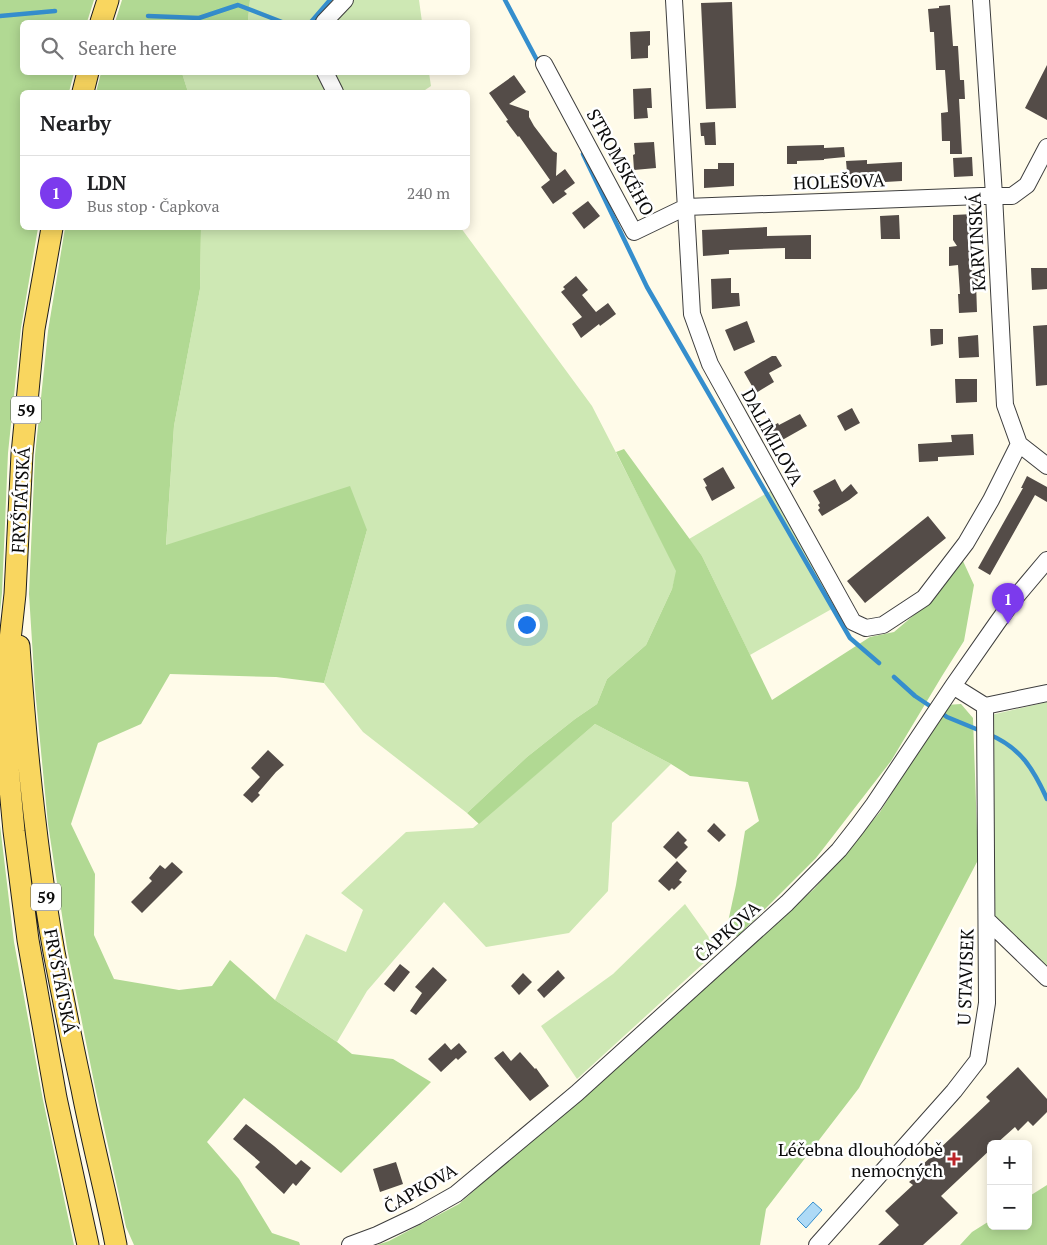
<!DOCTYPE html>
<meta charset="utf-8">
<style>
:root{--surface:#fff;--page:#f6f6f6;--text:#202124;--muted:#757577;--line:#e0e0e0;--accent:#7c3aed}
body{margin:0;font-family:"PT Serif",serif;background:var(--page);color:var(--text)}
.controls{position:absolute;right:15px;bottom:15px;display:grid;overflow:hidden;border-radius:8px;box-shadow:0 2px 12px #0003}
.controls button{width:45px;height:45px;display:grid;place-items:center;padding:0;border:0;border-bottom:1px solid var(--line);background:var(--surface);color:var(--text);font:25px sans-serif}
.you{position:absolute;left:526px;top:624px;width:18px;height:18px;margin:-12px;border:4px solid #fff;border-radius:50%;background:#1a73e8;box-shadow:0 0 0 8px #1a73e833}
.badge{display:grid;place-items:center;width:32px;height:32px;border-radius:50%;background:var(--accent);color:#fff;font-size:16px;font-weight:700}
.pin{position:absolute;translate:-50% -41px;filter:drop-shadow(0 1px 2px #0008)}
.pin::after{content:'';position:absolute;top:26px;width:18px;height:15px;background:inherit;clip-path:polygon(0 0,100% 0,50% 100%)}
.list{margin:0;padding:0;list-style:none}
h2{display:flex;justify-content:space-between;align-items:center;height:65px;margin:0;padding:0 20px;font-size:21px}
h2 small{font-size:16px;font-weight:400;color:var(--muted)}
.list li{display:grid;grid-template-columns:32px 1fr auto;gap:15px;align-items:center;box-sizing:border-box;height:75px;padding:0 20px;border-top:1px solid var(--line)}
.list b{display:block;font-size:19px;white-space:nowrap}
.list p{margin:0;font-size:16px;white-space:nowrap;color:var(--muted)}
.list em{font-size:16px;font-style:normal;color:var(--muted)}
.icon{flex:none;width:28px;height:28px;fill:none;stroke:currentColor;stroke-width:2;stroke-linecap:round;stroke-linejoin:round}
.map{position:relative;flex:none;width:1047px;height:1245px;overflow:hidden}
.search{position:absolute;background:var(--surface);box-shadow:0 2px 12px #0003;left:20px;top:20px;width:450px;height:55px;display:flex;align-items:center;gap:12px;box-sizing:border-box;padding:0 18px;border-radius:8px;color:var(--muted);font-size:19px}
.panel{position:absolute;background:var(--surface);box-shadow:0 2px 12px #0003;left:20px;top:90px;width:450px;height:140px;border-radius:8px}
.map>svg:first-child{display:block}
.green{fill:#cee8b4}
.forest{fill:#b1d993}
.water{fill:#aedaf6;stroke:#358ecd}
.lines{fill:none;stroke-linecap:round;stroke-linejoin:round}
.stream{stroke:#358ecd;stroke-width:4.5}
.building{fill:#544c48}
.minor-casing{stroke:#3e3e3e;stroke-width:18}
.major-casing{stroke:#1c1c1c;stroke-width:23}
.minor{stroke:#fff;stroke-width:16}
.major{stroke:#f9d65f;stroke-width:21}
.poi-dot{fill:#bb2428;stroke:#fff;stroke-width:2}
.labels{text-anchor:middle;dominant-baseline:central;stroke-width:5;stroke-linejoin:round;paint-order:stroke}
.shield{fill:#fff;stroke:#545454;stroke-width:1}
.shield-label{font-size:16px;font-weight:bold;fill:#0b0b0b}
.street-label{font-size:18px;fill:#0b0b0b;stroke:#fff}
.poi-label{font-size:18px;fill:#0b0b0b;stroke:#fff;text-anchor:end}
</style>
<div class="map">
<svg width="1047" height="1245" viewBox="0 0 1047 1245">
<rect width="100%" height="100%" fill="#fffbe9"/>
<!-- green -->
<path class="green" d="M 250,0 L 419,0 L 422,22 L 244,22 L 248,20 Z
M 182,73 L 429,73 L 431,86 L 422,92 L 188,92 Z
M 201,228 L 461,228 L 592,406 L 677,571 L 672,589 L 646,645 L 607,679 L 597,704 L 575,719 L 527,757 L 467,813 L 363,732 L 324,683 L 367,530 L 166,546 L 174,426 L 200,289 Z
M 772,490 L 837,606 L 750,655 L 702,556 L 689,539 Z
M 1047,702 L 1047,967 L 993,917 L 991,715 Z
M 595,724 L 671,764 L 612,823 L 608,891 L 569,933 L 486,947 L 444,902 L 367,991 L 337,1042 L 275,1000 L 306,934 L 346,952 L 363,910 L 341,893 L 406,832 L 473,828 Z
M 685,904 L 718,950 L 577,1079 L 541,1026 L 613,974 Z"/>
<!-- forest -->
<path class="forest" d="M 0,0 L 94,0 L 87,22 L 22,22 L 22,72 L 74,73 L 69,92 L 22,92 L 22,228 L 38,228 L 21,328 L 8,453 L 2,593 L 0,612 Z
M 122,0 L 250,0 L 248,20 L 244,22 L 115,22 Z
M 101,73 L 182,73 L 188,92 L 96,92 Z
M 65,228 L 201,228 L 200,289 L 174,426 L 166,545 L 350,486 L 367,530 L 324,683 L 276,677 L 170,674 L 141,724 L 98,743 L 71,824 L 95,874 L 94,935 L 114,979 L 179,990 L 212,986 L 230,960 L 275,1000 L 337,1042 L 352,1054 L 393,1059 L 431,1082 L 341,1173 L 244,1098 L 207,1142 L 239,1179 L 272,1233 L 299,1242 L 300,1245 L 134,1245 L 126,1227 L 95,1087 L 67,948 L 48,824 L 35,689 L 29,594 L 35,455 L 48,331 Z
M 624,449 L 702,556 L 772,700 L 870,637 L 894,632 L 934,598 L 963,561 L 974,585 L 964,641 L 942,676 L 891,761 L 816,858 L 737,937 L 728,922 L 736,885 L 745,831 L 759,821 L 748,782 L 690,776 L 671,764 L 595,724 L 479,824 L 467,813 L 527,757 L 575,719 L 597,704 L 607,679 L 646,645 L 672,589 L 676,571 L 616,452 Z
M 961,704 L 973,718 L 978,860 L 859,1088 L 766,1209 L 760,1245 L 377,1245 L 389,1241 L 459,1204 L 814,889 L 880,812 L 946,705 Z
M 0,825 L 14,942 L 43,1100 L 74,1245 L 0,1245 Z
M 1047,1185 L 1047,1245 L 960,1245 L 972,1232 L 991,1220 L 991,1226 L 1028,1226 L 1028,1197 Z"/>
<!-- water -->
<path class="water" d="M 813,1202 L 822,1210 L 806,1228 L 797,1219 Z"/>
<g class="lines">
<!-- stream -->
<path class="stream" d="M 505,0 L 539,64
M 0,16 L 55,11
M 148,16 L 199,18 L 238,5 L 282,22
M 311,22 L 330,0
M 583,154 L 647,287 L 850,638 L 879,663
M 894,677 L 915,696 L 933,708
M 940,712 L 947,717 L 981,731
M 988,734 C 1020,747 1033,768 1047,799"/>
</g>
<!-- building -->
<path class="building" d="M 732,2 L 736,108 L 706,109 L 701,3 Z
M 950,5 L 953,46 L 958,46 L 960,80 L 964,80 L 965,99 L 959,99 L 962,154 L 950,154 L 950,141 L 942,141 L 941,113 L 948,112 L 945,70 L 936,70 L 934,32 L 930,32 L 928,9 L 939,8 L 939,6 Z
M 650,31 L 650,45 L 648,46 L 648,58 L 631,59 L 630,32 Z
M 1047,65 L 1047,120 L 1025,108 Z
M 514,75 L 526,92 L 509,104 L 529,111 L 529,117 L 534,126 L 553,151 L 557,153 L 556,176 L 565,169 L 575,183 L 564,191 L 567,194 L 553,204 L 541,187 L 550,180 L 519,136 L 518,137 L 506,121 L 508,120 L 489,93 Z
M 651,88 L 652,108 L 647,108 L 648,118 L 634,119 L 633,89 Z
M 715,122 L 716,145 L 705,145 L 704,136 L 701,136 L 700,123 Z
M 654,142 L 656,168 L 634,170 L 633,155 L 635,154 L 634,143 Z
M 824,145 L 824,148 L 844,147 L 845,157 L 824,159 L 824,160 L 797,161 L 797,164 L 787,164 L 787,146 Z
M 972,157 L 973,176 L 954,177 L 953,158 Z
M 867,160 L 867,164 L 902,162 L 902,181 L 885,182 L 885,181 L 848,183 L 846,161 Z
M 718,163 L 734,163 L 734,186 L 704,188 L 704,169 L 718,169 Z
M 588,201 L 600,216 L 584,229 L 572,213 Z
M 974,214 L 974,227 L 970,227 L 972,271 L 977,270 L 978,281 L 976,282 L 977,312 L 959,313 L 958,294 L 960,294 L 958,265 L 949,266 L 949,247 L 957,246 L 953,240 L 953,215 Z
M 899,215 L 900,239 L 881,239 L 880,216 Z
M 767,227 L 767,236 L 811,235 L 811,259 L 785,259 L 785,248 L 729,250 L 729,254 L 703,256 L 702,230 Z
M 1031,268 L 1047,268 L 1047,289 L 1032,290 Z
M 576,276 L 588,290 L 582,295 L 596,312 L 608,303 L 616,314 L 600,326 L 599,324 L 581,338 L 572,324 L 582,317 L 561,292 L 565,289 L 563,287 Z
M 731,278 L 731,293 L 739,293 L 740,306 L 712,309 L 711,279 Z
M 747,321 L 755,342 L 734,351 L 725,330 Z
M 1047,325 L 1047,385 L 1036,386 L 1033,326 Z
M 930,329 L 943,329 L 943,344 L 931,346 Z
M 978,335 L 979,357 L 959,358 L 958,337 Z
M 772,356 L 776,356 L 782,366 L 769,373 L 774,382 L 756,393 L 744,372 Z
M 955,379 L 977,379 L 977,402 L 956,403 Z
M 852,408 L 860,423 L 845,431 L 837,416 Z
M 800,414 L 807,426 L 777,443 L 769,428 L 778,423 L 779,425 Z
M 973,434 L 974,455 L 938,457 L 938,461 L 919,462 L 918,444 L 952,442 L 951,435 Z
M 723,467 L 735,488 L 712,501 L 705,487 L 707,486 L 703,479 Z
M 1027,476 L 1047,487 L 1047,502 L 1035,495 L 990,575 L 978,568 L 1023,488 L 1021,488 Z
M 835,479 L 842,492 L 851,484 L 858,493 L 849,500 L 822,516 L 818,510 L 820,508 L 818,505 L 820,503 L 813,491 Z
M 928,516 L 946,538 L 865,603 L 847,581 Z
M 268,750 L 284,765 L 276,772 L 258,793 L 260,795 L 252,803 L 243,795 L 260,777 L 251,768 Z
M 714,823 L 726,835 L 719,842 L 707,831 Z
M 678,831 L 687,840 L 684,843 L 688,847 L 676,859 L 663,847 Z
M 677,861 L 687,871 L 679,880 L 682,882 L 674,890 L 672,888 L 669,891 L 658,881 Z
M 172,862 L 183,872 L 142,913 L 131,902 L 152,881 L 149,878 L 160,865 L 165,869 Z
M 400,964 L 410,972 L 394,992 L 384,984 Z
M 433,967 L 447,980 L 416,1015 L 410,1011 L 422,993 L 415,987 Z
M 558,970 L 565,978 L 544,998 L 537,990 Z
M 523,973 L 532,982 L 519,995 L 511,986 Z
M 445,1043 L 451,1050 L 459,1043 L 467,1052 L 458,1060 L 456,1058 L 441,1072 L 428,1059 Z
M 503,1051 L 511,1061 L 520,1052 L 535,1069 L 536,1068 L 549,1086 L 530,1101 L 494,1058 Z
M 1018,1067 L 1047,1099 L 1047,1112 L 1033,1126 L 1028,1121 L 1018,1131 L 1015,1127 L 996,1144 L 991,1144 L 991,1149 L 941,1196 L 958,1213 L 923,1245 L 878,1245 L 899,1225 L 885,1211 L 913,1185 L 909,1182 L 920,1173 L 917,1170 L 990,1101 L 986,1097 Z
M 246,1124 L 274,1146 L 296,1165 L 301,1160 L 311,1168 L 296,1186 L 293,1183 L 284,1194 L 255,1167 L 260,1162 L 233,1139 Z
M 396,1162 L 403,1184 L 380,1192 L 373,1169 Z"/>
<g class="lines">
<!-- minor casing -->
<g class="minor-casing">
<path id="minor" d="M 674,0 L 692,314 L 710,364 L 853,622 L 866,628 L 883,625 L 924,598 L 966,543 L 991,500 L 1019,444
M 981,0 L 994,195 L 1005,405 L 1019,444 L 1047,466
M 324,22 L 345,0
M 544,64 L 634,232 L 686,207 L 981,196 L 1012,196 L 1027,185 L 1047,147
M 325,72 L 335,92
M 953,686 L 985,706 L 1047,693
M 987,920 L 1047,978
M 350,1245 L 377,1235 L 417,1216 L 456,1194 L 577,1093 L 787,903 L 839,850 L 857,827 L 874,804 L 953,686 L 997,623 L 1015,598 L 1047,560
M 817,1245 L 954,1091 L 978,1060 L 987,1003 L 985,706"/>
</g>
<!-- major casing -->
<g class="major-casing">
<path id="major" d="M 101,22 L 108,0
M 83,92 L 88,72
M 52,228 L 34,329 L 22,454 L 15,594 L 5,686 L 8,767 L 14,831 L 28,940 L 56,1098 L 88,1245
M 19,646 C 26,748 36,851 54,952 C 63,998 72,1044 82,1089 C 92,1141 106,1193 116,1245"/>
</g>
<!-- minor -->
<use href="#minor" class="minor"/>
<!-- major -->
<use href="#major" class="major"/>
</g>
<!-- markers -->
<path class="poi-dot" d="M951.5 1151.5h5v5h5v5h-5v5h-5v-5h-5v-5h5z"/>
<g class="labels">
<!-- shield labels -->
<g class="shield">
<rect x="11" y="396.5" width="30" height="27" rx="4"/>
<rect x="31" y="883.5" width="30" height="27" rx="4"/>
</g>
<g class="shield-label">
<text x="26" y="410">59</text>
<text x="46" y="897">59</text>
</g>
<!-- street labels -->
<g class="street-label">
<text transform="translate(621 162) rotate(61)">STROMSKÉHO</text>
<text transform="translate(839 181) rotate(-2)">HOLEŠOVA</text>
<text transform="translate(976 242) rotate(-93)">KARVINSKÁ</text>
<text transform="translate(773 437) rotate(61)">DALIMILOVA</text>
<text transform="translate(20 500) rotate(-87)">FRYŠTÁTSKÁ</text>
<text transform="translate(727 931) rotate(-42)">ČAPKOVA</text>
<text transform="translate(965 977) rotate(-88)">U STAVISEK</text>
<text transform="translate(61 981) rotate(79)">FRYŠTÁTSKÁ</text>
<text transform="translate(420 1188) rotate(-30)">ČAPKOVA</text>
</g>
<!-- poi labels -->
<g class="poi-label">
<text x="943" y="1149">Léčebna dlouhodobě<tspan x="943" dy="21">nemocných</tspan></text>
</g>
</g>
</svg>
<div class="controls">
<button>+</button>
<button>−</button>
</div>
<div class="you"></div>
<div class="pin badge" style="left:1008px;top:624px">1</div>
<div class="search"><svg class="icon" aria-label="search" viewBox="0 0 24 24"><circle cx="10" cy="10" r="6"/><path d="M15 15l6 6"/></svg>Search here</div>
<section class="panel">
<h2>Nearby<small></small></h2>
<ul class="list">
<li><span class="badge">1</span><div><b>LDN</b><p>Bus stop · Čapkova</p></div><em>240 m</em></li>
</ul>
</section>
</div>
